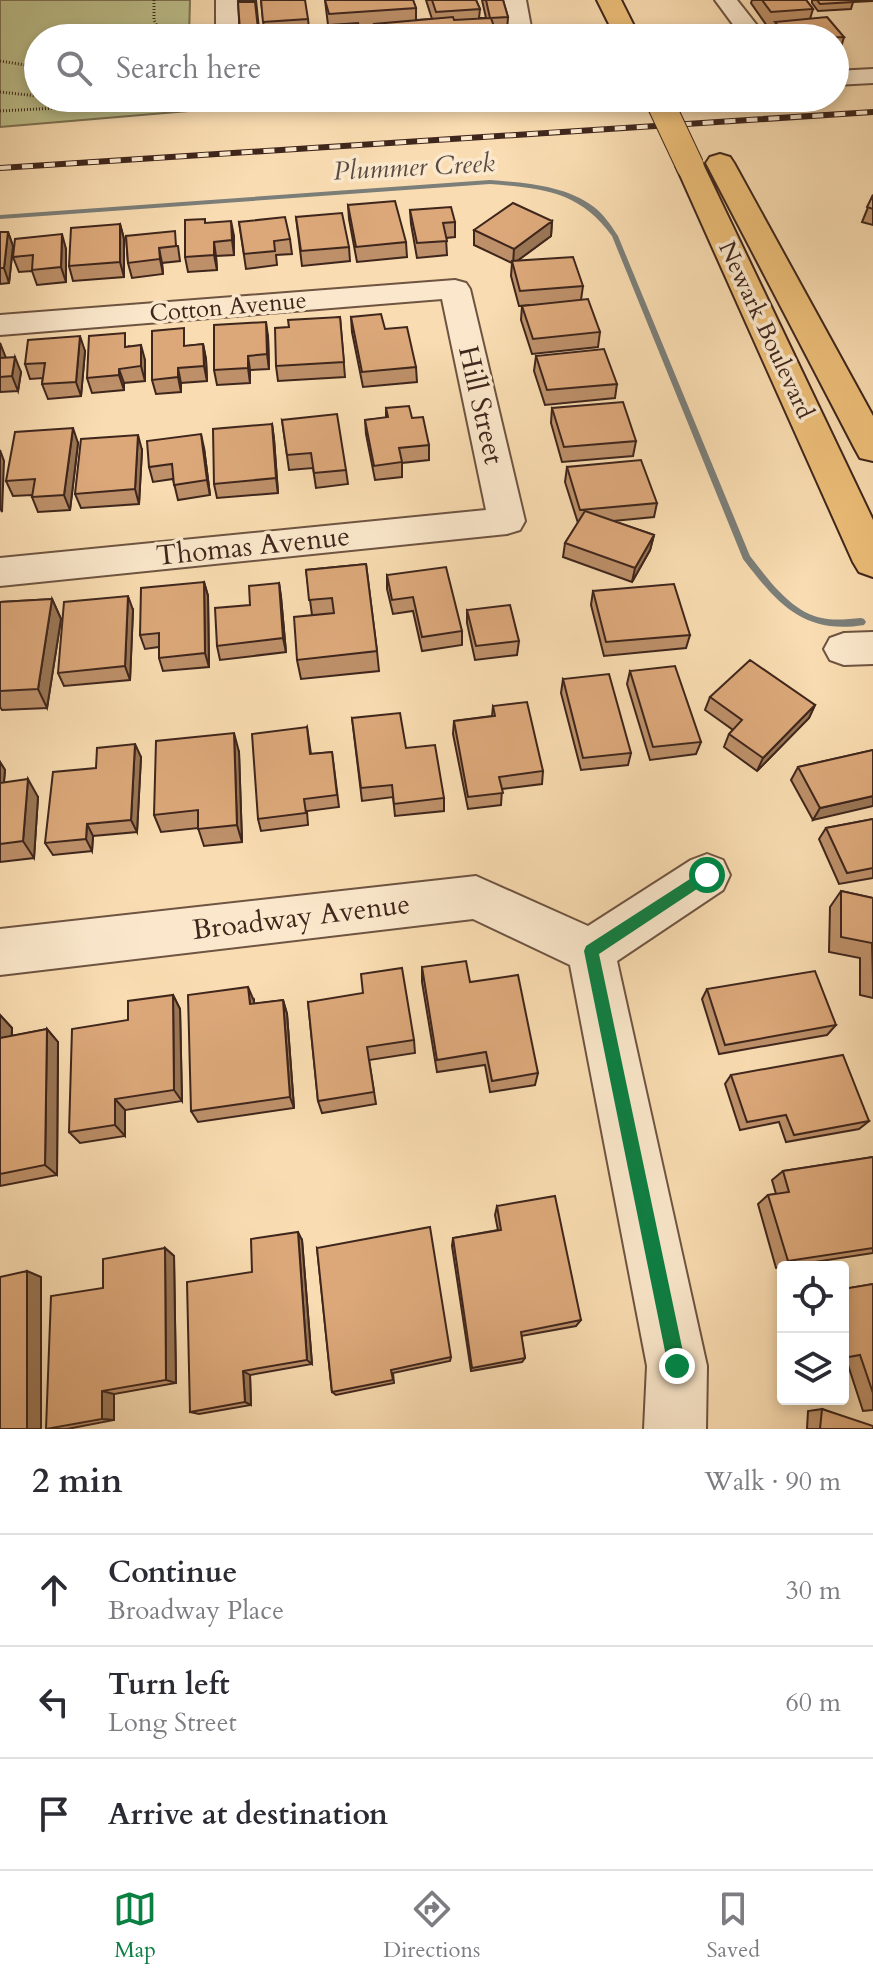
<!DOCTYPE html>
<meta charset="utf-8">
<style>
:root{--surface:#fff;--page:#f7f7f7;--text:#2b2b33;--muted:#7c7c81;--line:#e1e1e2;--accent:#0b8043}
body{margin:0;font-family:Cardo,serif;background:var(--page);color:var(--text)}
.controls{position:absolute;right:24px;bottom:24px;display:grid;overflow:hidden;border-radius:8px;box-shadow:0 4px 12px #0003}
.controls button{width:72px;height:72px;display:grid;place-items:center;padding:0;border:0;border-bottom:2px solid var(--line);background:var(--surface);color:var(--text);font:40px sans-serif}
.stop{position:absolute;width:24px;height:24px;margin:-18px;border:6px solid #0b8043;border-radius:50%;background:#fff}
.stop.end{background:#0b8043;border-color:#fff;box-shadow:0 2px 8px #0008}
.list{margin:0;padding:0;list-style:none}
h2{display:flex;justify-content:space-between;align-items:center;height:104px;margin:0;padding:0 32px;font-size:34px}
h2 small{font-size:26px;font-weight:400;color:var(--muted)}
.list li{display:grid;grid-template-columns:52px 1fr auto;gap:24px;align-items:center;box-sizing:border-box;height:112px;padding:0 32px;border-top:2px solid var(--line)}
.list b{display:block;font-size:30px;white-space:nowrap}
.list p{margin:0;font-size:26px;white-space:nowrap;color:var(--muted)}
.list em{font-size:26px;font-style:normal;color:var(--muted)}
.icon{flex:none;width:44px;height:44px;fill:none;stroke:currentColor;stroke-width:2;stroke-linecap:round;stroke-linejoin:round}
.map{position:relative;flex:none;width:873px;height:1429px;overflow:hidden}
.search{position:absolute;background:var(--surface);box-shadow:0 4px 12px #0003;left:24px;right:24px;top:24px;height:88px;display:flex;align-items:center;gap:20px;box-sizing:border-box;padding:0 28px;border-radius:44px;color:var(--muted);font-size:30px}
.sheet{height:440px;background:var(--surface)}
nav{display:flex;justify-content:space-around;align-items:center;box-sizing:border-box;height:112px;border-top:2px solid var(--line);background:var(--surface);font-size:22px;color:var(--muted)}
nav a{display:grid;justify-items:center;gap:4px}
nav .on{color:var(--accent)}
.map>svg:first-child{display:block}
.green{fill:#bdc08c;stroke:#7e7354;stroke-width:2}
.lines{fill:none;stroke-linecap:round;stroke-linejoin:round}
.stream{fill:#7b7e79;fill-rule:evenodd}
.minor-casing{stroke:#6e5441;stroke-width:4}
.major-casing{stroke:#3f261c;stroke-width:4}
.path{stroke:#3f261c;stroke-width:3;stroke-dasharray:1 2;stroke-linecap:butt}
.minor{fill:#fbe8cc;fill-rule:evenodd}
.major{fill:#ecbe78;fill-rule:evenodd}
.rail-casing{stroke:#3f261c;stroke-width:6}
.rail{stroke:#fbe8cc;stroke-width:4;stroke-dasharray:11;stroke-linecap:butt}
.major-bridge-casing{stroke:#3f261c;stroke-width:29;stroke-linecap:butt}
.major-bridge{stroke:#ecbe78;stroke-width:27}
.wall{fill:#bd9069;stroke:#3f261c;stroke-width:2}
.shaded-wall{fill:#9a7655;stroke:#3f261c;stroke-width:2}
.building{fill:#dca87a;stroke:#3f261c;stroke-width:2}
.route{fill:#0b8043}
.labels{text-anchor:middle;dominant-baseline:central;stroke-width:7;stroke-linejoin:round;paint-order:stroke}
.far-street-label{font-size:24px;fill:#3f261c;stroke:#fbe8cc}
.far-water-label{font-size:26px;font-style:italic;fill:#584b43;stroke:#fbe8cc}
.street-label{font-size:28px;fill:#3f261c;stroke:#fbe8cc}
</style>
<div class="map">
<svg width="873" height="1429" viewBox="0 0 873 1429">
<rect width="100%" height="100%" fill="#f9dcb1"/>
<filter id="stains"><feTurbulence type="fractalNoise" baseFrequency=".0025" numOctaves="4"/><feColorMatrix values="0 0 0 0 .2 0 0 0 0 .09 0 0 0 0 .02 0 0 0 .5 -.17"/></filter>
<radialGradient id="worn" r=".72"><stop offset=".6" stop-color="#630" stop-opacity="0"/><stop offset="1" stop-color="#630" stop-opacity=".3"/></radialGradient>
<!-- green -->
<path class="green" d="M 0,0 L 190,0 L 189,38 L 38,38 L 38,98 L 188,98 L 188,111 L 0,127 Z"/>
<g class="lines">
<!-- stream -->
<path class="stream" d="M 490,180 C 525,183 565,185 594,207 C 604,215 611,225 618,236 L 750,556 C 768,579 791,612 822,618 C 835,621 848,619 861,618 L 864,619 L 866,622 L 864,625 C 803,635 777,603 743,559 L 612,236 C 580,191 541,188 490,184 L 0,219 L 0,215 Z"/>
<!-- minor casing -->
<g class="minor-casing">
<path id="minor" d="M 216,0 L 238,0 L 240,38 L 216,38 Z
M 504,0 L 526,0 L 533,38 L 509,38 Z
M 715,0 L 737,0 L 767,38 L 743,38 Z
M 873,69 L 873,83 L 835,85 L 835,71 Z
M 217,98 L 249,98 L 245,103 L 221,103 Z
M 455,280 L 466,283 L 470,289 L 525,521 L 520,530 L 507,534 L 0,586 L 0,558 L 486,510 L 442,299 L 0,335 L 0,315 Z
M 873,632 L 873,664 L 844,665 L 830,660 L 824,649 L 830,638 L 844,633 Z
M 707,854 L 723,860 L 730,875 L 723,890 L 617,961 L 707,1366 L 706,1429 L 644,1429 L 647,1366 L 570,965 L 473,919 L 0,975 L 0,929 L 476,876 L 588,926 L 691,860 Z"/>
</g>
<!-- major casing -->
<g class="major-casing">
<path id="major" d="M 597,0 L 621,0 L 640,38 L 616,38 Z
M 720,154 L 730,157 L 734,163 L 873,416 L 873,461 L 860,458 L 855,449 L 706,163 L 710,157 Z
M 690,157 L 700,160 L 704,166 L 873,520 L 873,577 L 859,572 L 853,562 L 676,166 L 680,160 Z"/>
</g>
<!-- path -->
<path class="path" d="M 154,0 L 154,20 L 163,38
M 0,61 L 38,67
M 0,92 L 38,96
M 0,111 L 57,108 L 100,98"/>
<!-- minor -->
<use href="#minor" class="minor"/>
<!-- major -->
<use href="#major" class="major"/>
<!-- rail casing -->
<g class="rail-casing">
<path id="rail" d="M 0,168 L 873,112"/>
</g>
<!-- rail -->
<use href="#rail" class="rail"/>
<!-- major-bridge casing -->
<g class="major-bridge-casing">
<path id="major-bridge" d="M 658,98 L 690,166"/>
</g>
<!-- major-bridge -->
<use href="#major-bridge" class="major-bridge"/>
</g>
<!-- wall -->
<path class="wall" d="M 238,0 L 256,0 L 259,29 L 264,29 L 261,0 L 308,19 L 309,29 L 328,25 L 325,0 L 413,0 L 416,8 L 416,20 L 432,19 L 426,0 L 476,0 L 480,9 L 479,18 L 486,18 L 482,0 L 503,0 L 508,17 L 507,31 L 495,31 L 498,38 L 374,38 L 374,31 L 361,32 L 363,38 L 240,38 Z
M 752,0 L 806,0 L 813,9 L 810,19 L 844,37 L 840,51 L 835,52 L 835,38 L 773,38 L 772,35 L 774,26 L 767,26 L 751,3 Z
M 812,0 L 852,0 L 853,2 L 851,9 L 818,11 L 812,3 Z
M 852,0 L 873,0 L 873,1 L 854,2 Z
M 873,195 L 873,225 L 862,222 Z
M 348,205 L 406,242 L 407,257 L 357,262 L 349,219 Z
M 410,210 L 455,222 L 455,237 L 446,238 L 447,255 L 417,258 L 411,224 Z
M 296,217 L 349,247 L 350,261 L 302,266 Z
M 552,221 L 551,236 L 517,261 L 583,286 L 581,300 L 600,332 L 598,347 L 532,354 L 521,320 L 522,306 L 530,305 L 519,306 L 511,276 L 512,263 L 474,245 L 474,230 Z
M 239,222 L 290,239 L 292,254 L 276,255 L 277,265 L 246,269 Z
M 206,223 L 234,236 L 234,255 L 216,256 L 217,270 L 188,272 L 185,257 Z
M 120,224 L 124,239 L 124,277 L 73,281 L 69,266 Z
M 0,232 L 8,232 L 13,246 L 9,283 L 0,284 Z
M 126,236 L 178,246 L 180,261 L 162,263 L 163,274 L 132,278 L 128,263 Z
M 66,249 L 66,282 L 37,285 L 32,271 L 19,272 L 13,257 Z
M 340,317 L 345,377 L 278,381 L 276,366 L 289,327 Z
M 351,317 L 385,329 L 416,367 L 417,382 L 363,387 L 352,332 Z
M 268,336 L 269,369 L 250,370 L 250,383 L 217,385 L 214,370 Z
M 0,343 L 5,358 L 21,372 L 18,391 L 0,392 Z
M 203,344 L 206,359 L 207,381 L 181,383 L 181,392 L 156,394 L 152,380 L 187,346 Z
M 129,346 L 145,360 L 145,381 L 124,383 L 124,390 L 92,393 L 87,378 Z
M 85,351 L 81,396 L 48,399 L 42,384 L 43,378 L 30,379 L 25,364 Z
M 536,356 L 617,384 L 615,398 L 545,405 L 534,371 Z
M 386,408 L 412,418 L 429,445 L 429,460 L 402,463 L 402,477 L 375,480 L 366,434 L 365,420 L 386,418 Z
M 552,408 L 636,441 L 633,456 L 562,462 L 551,423 Z
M 282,420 L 346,470 L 348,484 L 316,488 L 313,468 L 289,470 Z
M 272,424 L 274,439 L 278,493 L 217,498 L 214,484 Z
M 78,443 L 70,510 L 38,512 L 32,497 L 32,495 L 13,496 L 6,481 Z
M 204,448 L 210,495 L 178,500 L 173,479 L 153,482 L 149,467 Z
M 142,450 L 139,504 L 81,508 L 75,494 Z
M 567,467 L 657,503 L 654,517 L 613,521 L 654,535 L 650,550 L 632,582 L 563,557 L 565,543 L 578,523 L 565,482 Z
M 366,564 L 377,651 L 379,671 L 301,679 L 297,660 L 312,615 L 306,570 Z
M 387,575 L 462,631 L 462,645 L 422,651 L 413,611 L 393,614 L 387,589 Z
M 204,582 L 208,596 L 209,667 L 163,671 L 159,658 L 159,647 L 145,649 L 140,635 Z
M 279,583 L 281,597 L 286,652 L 220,660 L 217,646 L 250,605 Z
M 593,591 L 690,635 L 686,648 L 604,656 L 591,605 Z
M 52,599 L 61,619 L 47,708 L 2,710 L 0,707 L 0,602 Z
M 133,610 L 130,680 L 64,686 L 58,673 Z
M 467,610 L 519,641 L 517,655 L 475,660 L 467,623 Z
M 630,671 L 701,742 L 696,754 L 650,760 L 627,684 Z
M 563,679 L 631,753 L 628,765 L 581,770 L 561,693 Z
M 710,697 L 815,705 L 809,718 L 757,771 L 724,747 L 729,734 L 733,730 L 705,710 Z
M 493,706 L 543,771 L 542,784 L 502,789 L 501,805 L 468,809 L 453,734 L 454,721 L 492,716 Z
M 352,718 L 406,748 L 444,798 L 444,811 L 395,816 L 393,797 L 362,801 Z
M 307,727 L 311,754 L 332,752 L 339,807 L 307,811 L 308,825 L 261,831 L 258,819 Z
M 873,750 L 813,820 L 791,780 L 798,767 Z
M 239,752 L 242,842 L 204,846 L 198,828 L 161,832 L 154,815 Z
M 141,757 L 137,832 L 93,836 L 92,851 L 53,855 L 45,843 L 96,768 Z
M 0,762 L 5,770 L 4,782 L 38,797 L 34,858 L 0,862 Z
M 873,819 L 873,878 L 839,884 L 819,839 L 826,828 Z
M 841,891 L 873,898 L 873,998 L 860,995 L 860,958 L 829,952 L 830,907 Z
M 422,967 L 470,982 L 538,1073 L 535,1085 L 490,1092 L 485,1065 L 437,1072 L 422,982 Z
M 707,989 L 836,1025 L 827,1035 L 719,1054 L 702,999 Z
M 173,995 L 180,1009 L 182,1101 L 125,1110 L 125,1136 L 80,1143 L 69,1132 L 128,1020 Z
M 283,1000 L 287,1014 L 294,1108 L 198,1122 L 191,1111 L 254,1001 L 254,1004 Z
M 308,1002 L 414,1040 L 415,1053 L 369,1060 L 376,1104 L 322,1113 L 318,1101 Z
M 0,1015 L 12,1028 L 12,1036 L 47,1029 L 58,1042 L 57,1175 L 0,1186 Z
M 731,1075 L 869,1121 L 859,1129 L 786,1142 L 779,1122 L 740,1130 L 725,1084 Z
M 873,1157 L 873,1253 L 776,1268 L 758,1204 L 768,1195 L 776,1194 L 772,1180 L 783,1171 Z
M 497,1206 L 581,1320 L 576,1326 L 521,1336 L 525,1358 L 522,1362 L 471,1371 L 452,1246 L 453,1238 L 498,1230 L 495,1215 Z
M 302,1240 L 312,1364 L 250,1375 L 251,1405 L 199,1414 L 190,1412 L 252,1272 Z
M 165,1248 L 174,1256 L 176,1383 L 114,1394 L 114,1420 L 67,1429 L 46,1429 L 103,1288 Z
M 317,1248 L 451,1357 L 450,1361 L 393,1373 L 394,1383 L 336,1395 L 332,1392 Z
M 873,1284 L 873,1410 L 863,1411 L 846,1359 L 843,1359 L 843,1289 Z
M 822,1409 L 873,1429 L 807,1429 L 808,1411 Z"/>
<!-- shaded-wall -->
<path class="shaded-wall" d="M 231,221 L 234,236 L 234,255 L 232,240 Z
M 552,221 L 551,236 L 513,264 L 514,249 Z
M 120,224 L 124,239 L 124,277 L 120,262 Z
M 8,232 L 13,246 L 9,283 L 4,268 Z
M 62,234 L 66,249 L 66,282 L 61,267 Z
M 214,242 L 216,256 L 217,270 L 214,255 Z
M 159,248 L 162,263 L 163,274 L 160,259 Z
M 266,322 L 268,336 L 269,369 L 267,354 Z
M 80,336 L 85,351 L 81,396 L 76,382 Z
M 0,343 L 6,358 L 0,363 Z
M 203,344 L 206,359 L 207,381 L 204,366 Z
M 141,345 L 145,360 L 145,381 L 141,366 Z
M 248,356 L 250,370 L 250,383 L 248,368 Z
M 15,357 L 21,372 L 18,391 L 12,376 Z
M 178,368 L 181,383 L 181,392 L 178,377 Z
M 119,369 L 124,383 L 124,390 L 119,375 Z
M 272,424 L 274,439 L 278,493 L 276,478 Z
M 73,428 L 78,443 L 70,510 L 64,495 Z
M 201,434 L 204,448 L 210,495 L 207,480 Z
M 138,435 L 142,450 L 139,504 L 135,489 Z
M 0,450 L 4,461 L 2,512 L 0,508 Z
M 654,535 L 650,550 L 632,582 L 635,568 Z
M 204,582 L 208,596 L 209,667 L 205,653 Z
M 279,583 L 281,597 L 286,652 L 283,638 Z
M 128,596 L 133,610 L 130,680 L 125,666 Z
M 52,599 L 61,619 L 47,708 L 38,689 Z
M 815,705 L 809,718 L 757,771 L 763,758 Z
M 234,733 L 239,752 L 242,842 L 237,825 Z
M 135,744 L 141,757 L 137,832 L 131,820 Z
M 0,762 L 5,770 L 2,802 L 0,799 Z
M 28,779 L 38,797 L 34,858 L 23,841 Z
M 873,796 L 873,806 L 813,820 L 820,808 Z
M 87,824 L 93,836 L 92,851 L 86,839 Z
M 248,987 L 254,1001 L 255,1018 L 250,1004 Z
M 173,995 L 180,1009 L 182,1101 L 174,1090 Z
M 283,1000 L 287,1014 L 294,1108 L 290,1097 Z
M 0,1015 L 12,1028 L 11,1051 L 0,1040 Z
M 47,1029 L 58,1042 L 57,1175 L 45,1165 Z
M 115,1099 L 125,1110 L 125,1136 L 115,1125 Z
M 298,1232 L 302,1240 L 312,1364 L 307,1360 Z
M 165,1248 L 174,1256 L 176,1383 L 166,1380 Z
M 27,1271 L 41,1277 L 41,1429 L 27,1429 Z
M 243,1371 L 250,1375 L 251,1405 L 245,1402 Z
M 102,1391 L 114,1394 L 114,1420 L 102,1419 Z"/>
<!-- building -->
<path class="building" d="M 261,0 L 305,0 L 308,19 L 263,22 Z
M 325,0 L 413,0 L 416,8 L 329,14 Z
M 432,0 L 476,0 L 480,9 L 436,12 Z
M 486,0 L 503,0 L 508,17 L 490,18 Z
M 762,0 L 806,0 L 813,9 L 771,12 Z
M 817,0 L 852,0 L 853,2 L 820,4 Z
M 238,2 L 255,2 L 258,29 L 240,31 Z
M 453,17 L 454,20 L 491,18 L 498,38 L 377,38 L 374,24 Z
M 827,17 L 844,37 L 788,38 L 775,22 Z
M 358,23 L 363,38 L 249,38 L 248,30 L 272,28 L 273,32 L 316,29 L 316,26 Z
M 873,195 L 873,209 L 867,207 Z
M 395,201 L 406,242 L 356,247 L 348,205 Z
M 513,203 L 552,221 L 514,249 L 474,230 Z
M 451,207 L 455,222 L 443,223 L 447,241 L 417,243 L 410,210 Z
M 342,213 L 349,247 L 301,251 L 296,217 Z
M 285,217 L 290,239 L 274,241 L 275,251 L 244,254 L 239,222 Z
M 205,219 L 205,223 L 231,221 L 232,240 L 214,242 L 214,255 L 185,257 L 185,220 Z
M 120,224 L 120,262 L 69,266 L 71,228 Z
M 175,231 L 176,246 L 159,248 L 160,259 L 128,263 L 126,236 Z
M 0,232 L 8,232 L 4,268 L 0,268 Z
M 62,234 L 61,267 L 32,270 L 33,255 L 13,257 L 15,239 Z
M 573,257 L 583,286 L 520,291 L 512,261 Z
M 588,299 L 600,332 L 533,339 L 522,306 Z
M 381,314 L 385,329 L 407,327 L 416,367 L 362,372 L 351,317 Z
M 340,317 L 344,362 L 276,366 L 275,328 L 289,327 L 288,320 Z
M 266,322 L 267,354 L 248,356 L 248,368 L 214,370 L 214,325 Z
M 184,328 L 184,346 L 203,344 L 204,366 L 178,368 L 178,377 L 152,380 L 152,331 Z
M 125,333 L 125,347 L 141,345 L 141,366 L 119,369 L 119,375 L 87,378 L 89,336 Z
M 80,336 L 76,382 L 42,384 L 45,363 L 25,364 L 28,340 Z
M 604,349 L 617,384 L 547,390 L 536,356 Z
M 15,357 L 12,376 L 0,377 L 0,358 Z
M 623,402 L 636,441 L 564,447 L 552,408 Z
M 409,406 L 412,418 L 423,417 L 429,445 L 399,448 L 402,462 L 374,466 L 365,420 L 388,417 L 386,408 Z
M 337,414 L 346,470 L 314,473 L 311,453 L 287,455 L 282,420 Z
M 272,424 L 276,478 L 214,484 L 213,429 Z
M 73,428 L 64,495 L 32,497 L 35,479 L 6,481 L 15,432 Z
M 201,434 L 207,480 L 174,485 L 172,464 L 149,467 L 147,441 Z
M 138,435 L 135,489 L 75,494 L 81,439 Z
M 641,460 L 657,503 L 580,510 L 567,467 Z
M 585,511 L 654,535 L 635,568 L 565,543 Z
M 366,564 L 377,651 L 297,660 L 294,617 L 334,613 L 332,598 L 309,600 L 306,570 Z
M 446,567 L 462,631 L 422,637 L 413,597 L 392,600 L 387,575 Z
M 204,582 L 205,653 L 159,658 L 159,633 L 140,635 L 141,588 Z
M 279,583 L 283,638 L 217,646 L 215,608 L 250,605 L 249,586 Z
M 674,584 L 690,635 L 606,642 L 593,591 Z
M 128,596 L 125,666 L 58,673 L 64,602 Z
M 52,599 L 38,689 L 0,691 L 0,602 Z
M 510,605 L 519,641 L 476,646 L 467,610 Z
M 750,660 L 815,705 L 763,758 L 729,734 L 742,720 L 710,697 Z
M 675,666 L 701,742 L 653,747 L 630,671 Z
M 609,674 L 631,753 L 583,758 L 563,679 Z
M 527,702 L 543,771 L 499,777 L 503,793 L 468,797 L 454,721 L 495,716 L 493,706 Z
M 400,713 L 406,748 L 435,745 L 444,798 L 394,804 L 392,785 L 361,788 L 352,718 Z
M 307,727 L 310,754 L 332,752 L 337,795 L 304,799 L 306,813 L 258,819 L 252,734 Z
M 234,733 L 237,825 L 198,829 L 198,810 L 154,815 L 156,741 Z
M 135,744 L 131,820 L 87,824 L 86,839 L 45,843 L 53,772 L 96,768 L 97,748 Z
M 873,750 L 873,796 L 820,808 L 798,767 Z
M 28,779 L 23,841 L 0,844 L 0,783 Z
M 873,819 L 873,868 L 847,873 L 826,828 Z
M 841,891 L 873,898 L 873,982 L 872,943 L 841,937 Z
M 466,961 L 470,982 L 518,975 L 538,1073 L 492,1081 L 486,1052 L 437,1060 L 422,967 Z
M 402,968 L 414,1040 L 367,1047 L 374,1092 L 318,1101 L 308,1002 L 363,993 L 361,974 Z
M 815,971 L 836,1025 L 725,1045 L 707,989 Z
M 248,987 L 250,1004 L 283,1000 L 290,1097 L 191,1111 L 188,995 Z
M 173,995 L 174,1090 L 115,1099 L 115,1125 L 69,1132 L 72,1029 L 128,1020 L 128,1001 Z
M 47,1029 L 45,1165 L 0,1174 L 0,1038 Z
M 843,1055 L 869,1121 L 794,1135 L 786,1115 L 747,1122 L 731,1075 Z
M 873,1157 L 873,1248 L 788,1261 L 768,1195 L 789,1192 L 783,1171 Z
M 555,1196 L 581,1320 L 521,1332 L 525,1358 L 472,1368 L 453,1238 L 501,1230 L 497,1206 Z
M 430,1227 L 451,1357 L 391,1370 L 393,1380 L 332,1392 L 317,1248 Z
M 298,1232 L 307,1360 L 243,1371 L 245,1402 L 190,1412 L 187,1282 L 252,1272 L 251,1239 Z
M 165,1248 L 166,1380 L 102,1391 L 102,1419 L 46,1429 L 51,1296 L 103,1288 L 103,1259 Z
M 27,1271 L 27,1429 L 0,1429 L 0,1277 Z
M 873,1284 L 873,1393 L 860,1355 L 843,1358 L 843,1289 Z
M 822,1409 L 873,1426 L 873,1429 L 820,1429 Z"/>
<!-- route -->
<path class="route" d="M 707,868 L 712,870 L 712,879 L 599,954 L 686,1366 L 683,1372 L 677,1375 L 670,1372 L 668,1366 L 584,951 L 586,946 Z"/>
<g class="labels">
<!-- far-street labels -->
<g class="far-street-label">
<text transform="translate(228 307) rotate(-5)">Cotton Avenue</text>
<text transform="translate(766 330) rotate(65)">Newark Boulevard</text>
</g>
<!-- far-water labels -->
<g class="far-water-label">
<text transform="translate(414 167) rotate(-3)">Plummer Creek</text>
</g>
<!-- street labels -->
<g class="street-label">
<text transform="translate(481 405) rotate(77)">Hill Street</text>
<text transform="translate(253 546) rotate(-6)">Thomas Avenue</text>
<text transform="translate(301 917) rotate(-7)">Broadway Avenue</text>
</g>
</g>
<rect width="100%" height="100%" filter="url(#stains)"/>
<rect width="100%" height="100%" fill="url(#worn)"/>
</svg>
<div class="controls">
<button><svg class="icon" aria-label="locate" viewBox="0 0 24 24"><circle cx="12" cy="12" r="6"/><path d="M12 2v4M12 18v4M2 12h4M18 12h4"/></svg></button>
<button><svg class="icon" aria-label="layers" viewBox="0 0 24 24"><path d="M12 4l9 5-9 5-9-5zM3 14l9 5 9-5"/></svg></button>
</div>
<div class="stop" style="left:707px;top:875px"></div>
<div class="stop end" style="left:677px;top:1366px"></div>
<div class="search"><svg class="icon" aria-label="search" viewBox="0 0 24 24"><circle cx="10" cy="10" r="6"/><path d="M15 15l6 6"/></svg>Search here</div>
</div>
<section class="sheet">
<h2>2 min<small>Walk · 90 m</small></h2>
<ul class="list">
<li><svg class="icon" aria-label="ahead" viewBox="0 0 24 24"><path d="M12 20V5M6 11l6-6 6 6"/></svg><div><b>Continue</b><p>Broadway Place</p></div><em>30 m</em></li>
<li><svg class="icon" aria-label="left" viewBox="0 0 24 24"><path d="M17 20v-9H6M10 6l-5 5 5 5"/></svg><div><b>Turn left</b><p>Long Street</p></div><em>60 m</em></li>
<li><svg class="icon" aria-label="arrive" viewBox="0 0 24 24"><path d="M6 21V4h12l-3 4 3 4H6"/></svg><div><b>Arrive at destination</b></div></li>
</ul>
</section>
<nav>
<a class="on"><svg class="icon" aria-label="map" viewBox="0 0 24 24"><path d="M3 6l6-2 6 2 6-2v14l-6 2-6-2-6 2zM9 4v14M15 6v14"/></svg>Map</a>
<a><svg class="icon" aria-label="directions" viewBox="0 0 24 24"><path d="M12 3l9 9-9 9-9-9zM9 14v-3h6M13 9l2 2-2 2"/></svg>Directions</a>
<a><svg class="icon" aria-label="saved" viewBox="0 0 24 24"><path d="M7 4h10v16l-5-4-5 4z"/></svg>Saved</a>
</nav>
